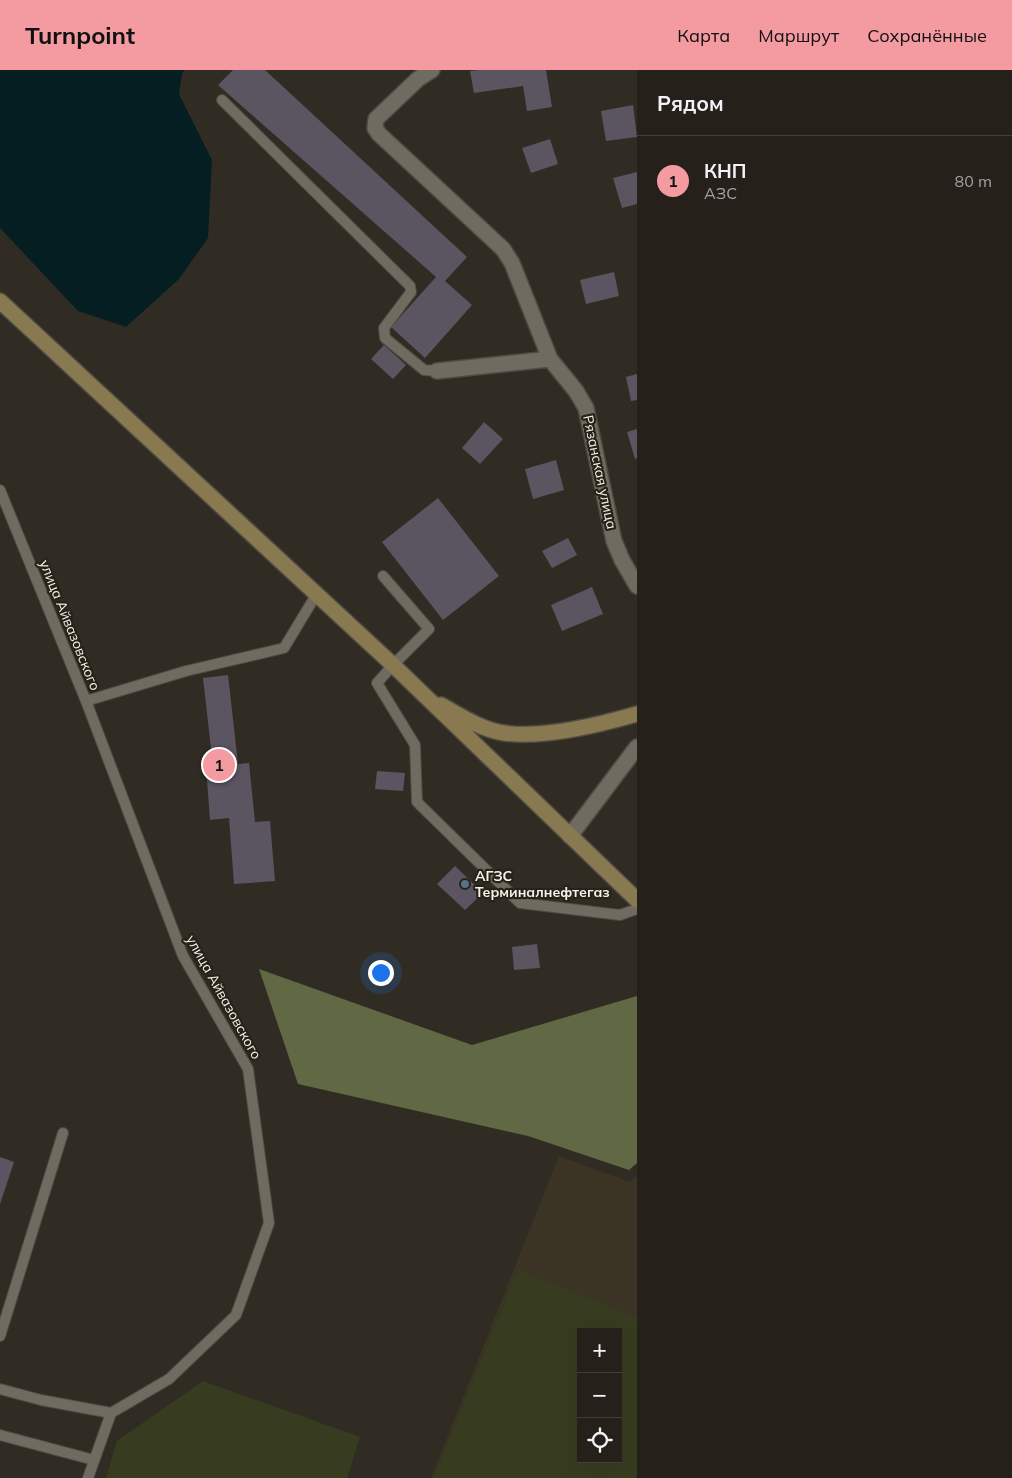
<!DOCTYPE html>
<html lang="ru">
<meta charset="utf-8">
<style>
:root{--surface:#25211a;--page:#2d2923;--text:#f1f3f6;--muted:#a3a3a2;--line:#423e39;--accent:#f49aa1}
body{margin:0;font-family:Mulish,sans-serif;background:var(--page);color:var(--text)}
.controls{position:absolute;right:15px;bottom:15px;display:grid;overflow:hidden;border-radius:0px;box-shadow:0 5px 20px #0002}
.controls button{width:45px;height:45px;display:grid;place-items:center;padding:0;border:0;border-bottom:1px solid var(--line);background:var(--surface);color:var(--text);font:25px sans-serif}
.you{position:absolute;left:380px;top:902px;width:18px;height:18px;margin:-12px;border:4px solid #fff;border-radius:50%;background:#1a73e8;box-shadow:0 0 0 8px #1a73e833}
.badge{display:grid;place-items:center;width:32px;height:32px;border-radius:50%;background:var(--accent);color:#111;font-size:16px;font-weight:700}
.pin{position:absolute;translate:-50% -50%;border:2px solid #fff;box-shadow:0 1px 5px #0006}
.list{margin:0;padding:0;list-style:none}
h2{display:flex;justify-content:space-between;align-items:center;height:65px;margin:0;padding:0 20px;font-size:21px}
h2 small{font-size:16px;font-weight:400;color:var(--muted)}
.list li{display:grid;grid-template-columns:32px 1fr auto;gap:15px;align-items:center;box-sizing:border-box;height:90px;padding:0 20px;border-top:1px solid var(--line)}
.list b{display:block;font-size:19px;white-space:nowrap}
.list p{margin:0;font-size:16px;white-space:nowrap;color:var(--muted)}
.list em{font-size:16px;font-style:normal;color:var(--muted)}
.icon{flex:none;width:28px;height:28px;fill:none;stroke:currentColor;stroke-width:2;stroke-linecap:round;stroke-linejoin:round}
.map{position:relative;flex:none;width:637px;height:1408px;overflow:hidden}
header{display:flex;align-items:center;gap:30px;box-sizing:border-box;height:70px;padding:0 25px;background:var(--accent);color:#111}
header strong{font-size:24px}
nav{display:flex;gap:28px;margin-inline-start:auto;font-size:18px}
main{display:flex}
aside{flex:1;background:var(--surface)}
.map>svg:first-child{display:block}
.built{fill:#3b3323;fill-rule:evenodd}
.green{fill:#373c20;fill-rule:evenodd}
.forest{fill:#616844}
.water{fill:#041e22}
.building{fill:#5a5560}
.lines{fill:none;stroke-linecap:round;stroke-linejoin:round}
.service-casing{stroke:#4e4a42;stroke-width:12}
.minor-casing{stroke:#4e4a42;stroke-width:18}
.tertiary-casing{stroke:#4e4a42;stroke-width:18}
.secondary-casing{stroke:#4e4a42;stroke-width:18}
.service{stroke:#706b60;stroke-width:10}
.minor{stroke:#706b60;stroke-width:15}
.tertiary{stroke:#706b60;stroke-width:15}
.secondary{stroke:#887950;stroke-width:15}
.service-dot{fill:#5c6f8a;stroke:#272319;stroke-width:2}
.labels{text-anchor:middle;dominant-baseline:central;stroke-width:4.5;stroke-linejoin:round;paint-order:stroke}
.street-label{font-size:14px;fill:#f5f2ec;stroke:#272319}
.poi-label{font-size:14px;font-weight:bold;fill:#f5f2ec;stroke:#272319;text-anchor:start}
</style>
<header>
<strong>Turnpoint</strong>
<nav><a>Карта</a><a>Маршрут</a><a>Сохранённые</a></nav>
</header>
<main>
<div class="map">
<svg width="637" height="1408" viewBox="0 0 637 1408">
<rect width="100%" height="100%" fill="#312c23"/>
<!-- built -->
<path class="built" d="M 559,1086 L 630,1112 L 637,1106 L 637,1408 L 431,1408 ZM 581,1262 L 618,1262 L 618,1389 L 581,1389 Z"/>
<!-- green -->
<path class="green" d="M 518,1200 L 637,1248 L 637,1402 L 635,1408 L 434,1408 ZM 581,1262 L 618,1262 L 618,1389 L 581,1389 Z
M 203,1311 L 360,1367 L 347,1408 L 106,1408 L 117,1371 Z"/>
<!-- forest -->
<path class="forest" d="M 259,899 L 472,975 L 637,926 L 637,1093 L 629,1100 L 528,1066 L 298,1014 Z"/>
<!-- water -->
<path class="water" d="M 0,0 L 185,0 L 182,3 L 179,24 L 212,90 L 208,168 L 179,209 L 126,257 L 78,241 L 0,158 Z"/>
<!-- building -->
<path class="building" d="M 233,0 L 265,0 L 467,187 L 445,211 L 472,235 L 425,288 L 391,257 L 436,207 L 218,15 Z
M 480,0 L 546,0 L 552,37 L 527,41 L 523,16 L 474,23 L 470,1 Z
M 633,35 L 637,67 L 606,71 L 601,41 Z
M 550,69 L 558,94 L 531,103 L 522,78 Z
M 637,102 L 637,134 L 622,138 L 613,108 Z
M 614,202 L 619,226 L 586,234 L 580,210 Z
M 384,275 L 406,295 L 393,309 L 371,289 Z
M 637,304 L 637,330 L 631,331 L 626,307 Z
M 484,352 L 503,369 L 480,394 L 462,378 Z
M 637,359 L 637,388 L 635,389 L 627,362 Z
M 556,390 L 564,420 L 533,429 L 525,399 Z
M 438,428 L 499,506 L 443,550 L 382,472 Z
M 568,468 L 577,485 L 552,498 L 542,481 Z
M 592,517 L 603,544 L 562,561 L 551,535 Z
M 228,605 L 238,694 L 249,693 L 255,752 L 270,751 L 275,811 L 234,814 L 229,748 L 210,750 L 206,697 L 213,696 L 203,608 Z
M 377,701 L 405,703 L 403,721 L 375,719 Z
M 455,796 L 483,823 L 465,840 L 437,814 Z
M 537,874 L 540,898 L 514,900 L 512,877 Z
M 0,1087 L 14,1092 L 0,1134 Z"/>
<g class="lines">
<!-- service casing -->
<g class="service-casing">
<path id="service" d="M 222,30 L 410,216 L 411,222 L 384,258 L 385,268 L 424,300 L 437,301
M 0,420 L 86,631 L 183,886 L 248,999 L 269,1153 L 236,1245 L 169,1309 L 111,1343 L 88,1408
M 383,506 L 429,559 L 393,595 L 377,613 L 415,675 L 417,732 L 520,833 L 620,845 L 637,839
M 86,631 L 186,601 L 284,578 L 316,525
M 0,1266 L 63,1063
M 0,1319 L 41,1330 L 111,1343
M 0,1365 L 94,1390"/>
</g>
<!-- minor casing -->
<g class="minor-casing">
<path id="minor" d="M 432,0 L 418,9 L 376,49 L 375,58 L 379,64 L 503,179 L 512,193 L 550,289
M 437,301 L 550,289 L 576,321 L 586,338 L 614,471 L 622,490 L 637,516"/>
</g>
<!-- tertiary casing -->
<g class="tertiary-casing">
<path id="tertiary" d="M 570,766 L 637,677"/>
</g>
<!-- secondary casing -->
<g class="secondary-casing">
<path id="secondary" d="M 0,231 L 393,595 L 637,830
M 441,635 C 461,646 482,660 504,663 C 544,669 599,655 637,644"/>
</g>
<!-- service -->
<use href="#service" class="service"/>
<!-- minor -->
<use href="#minor" class="minor"/>
<!-- tertiary -->
<use href="#tertiary" class="tertiary"/>
<!-- secondary -->
<use href="#secondary" class="secondary"/>
</g>
<!-- markers -->
<circle class="service-dot" cx="465" cy="814" r="5"/>
<g class="labels">
<!-- street labels -->
<g class="street-label">
<text transform="translate(600 402) rotate(78)">Рязанская улица</text>
<text transform="translate(70 555) rotate(68)">улица Айвазовского</text>
<text transform="translate(224 927) rotate(61)">улица Айвазовского</text>
</g>
<!-- poi labels -->
<g class="poi-label">
<text x="475" y="806">АГЗС<tspan x="475" dy="16">Терминалнефтегаз</tspan></text>
</g>
</g>
</svg>
<div class="controls">
<button>+</button>
<button>−</button>
<button><svg class="icon" aria-label="locate" viewBox="0 0 24 24"><circle cx="12" cy="12" r="6"/><path d="M12 2v4M12 18v4M2 12h4M18 12h4"/></svg></button>
</div>
<div class="you"></div>
<div class="pin badge" style="left:219px;top:695px">1</div>
</div>
<aside>
<h2>Рядом<small></small></h2>
<ul class="list">
<li><span class="badge">1</span><div><b>КНП</b><p>АЗС</p></div><em>80 m</em></li>
</ul>
</aside>
</main>
